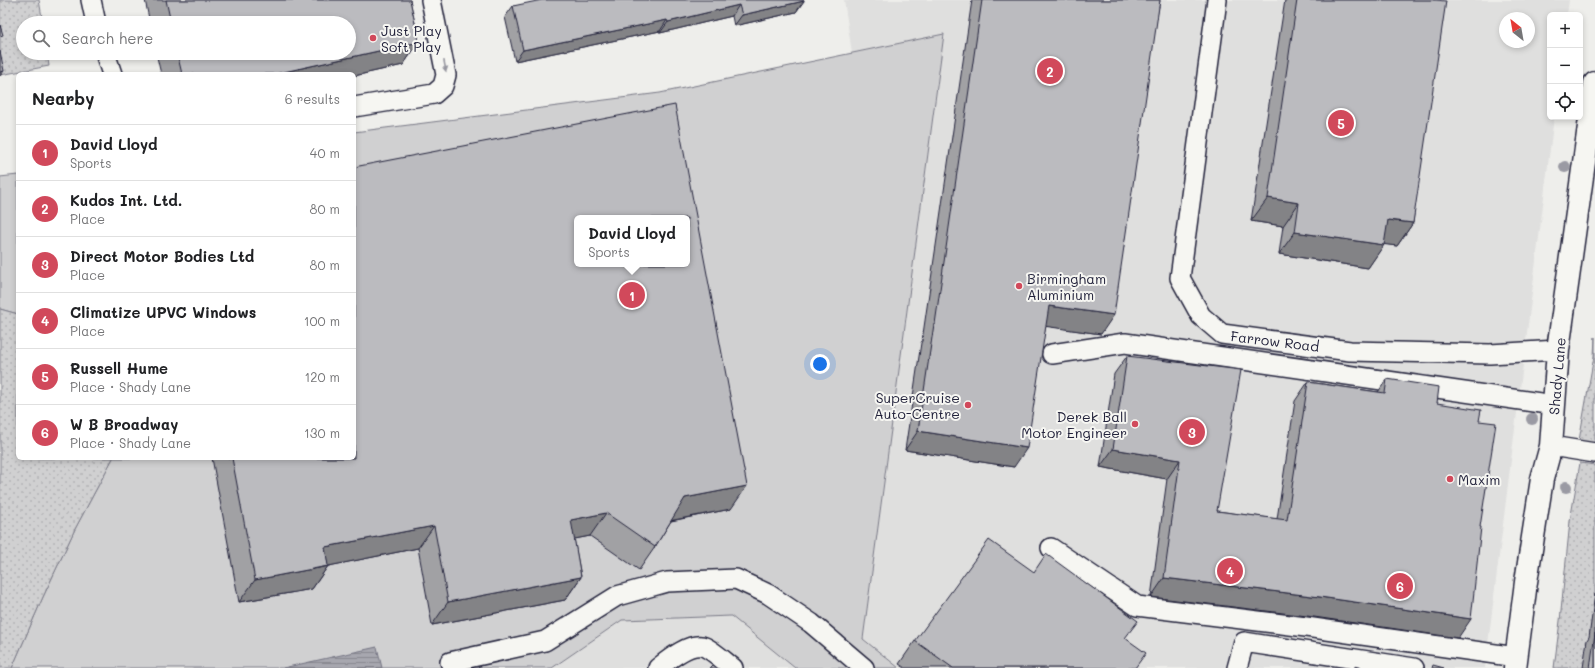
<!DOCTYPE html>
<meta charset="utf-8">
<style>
:root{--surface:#fff;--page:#f2f2f2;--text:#202124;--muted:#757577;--line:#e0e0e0;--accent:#d1495b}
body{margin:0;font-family:Mali,sans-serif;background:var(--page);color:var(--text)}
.controls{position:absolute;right:12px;top:12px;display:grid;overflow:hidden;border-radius:6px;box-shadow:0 2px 6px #0003}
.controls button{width:36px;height:36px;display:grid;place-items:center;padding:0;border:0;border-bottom:1px solid var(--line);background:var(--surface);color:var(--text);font:20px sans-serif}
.compass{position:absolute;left:1499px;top:12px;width:36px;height:36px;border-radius:50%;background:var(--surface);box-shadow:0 2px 6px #0003;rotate:329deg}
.you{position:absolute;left:820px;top:364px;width:14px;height:14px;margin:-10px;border:3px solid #fff;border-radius:50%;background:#1a73e8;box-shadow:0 0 0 6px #1a73e833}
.badge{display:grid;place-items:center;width:26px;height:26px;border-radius:50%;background:var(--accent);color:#fff;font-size:13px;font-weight:700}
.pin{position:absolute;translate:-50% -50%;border:2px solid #fff;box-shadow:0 1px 4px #0006}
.popup{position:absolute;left:574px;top:215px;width:116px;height:52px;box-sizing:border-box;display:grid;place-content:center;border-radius:6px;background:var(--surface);filter:drop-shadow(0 1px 3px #0005);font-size:13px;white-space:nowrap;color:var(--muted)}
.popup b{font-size:15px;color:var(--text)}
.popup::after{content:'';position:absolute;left:50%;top:100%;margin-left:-8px;border:8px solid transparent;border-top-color:var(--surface)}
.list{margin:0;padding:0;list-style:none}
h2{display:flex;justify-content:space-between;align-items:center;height:52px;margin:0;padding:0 16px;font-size:17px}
h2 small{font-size:13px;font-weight:400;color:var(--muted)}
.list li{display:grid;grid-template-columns:26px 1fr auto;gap:12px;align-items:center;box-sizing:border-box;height:56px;padding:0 16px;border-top:1px solid var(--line)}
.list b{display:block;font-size:15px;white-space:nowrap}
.list p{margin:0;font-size:13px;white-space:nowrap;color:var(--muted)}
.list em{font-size:13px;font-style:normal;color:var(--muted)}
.icon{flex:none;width:22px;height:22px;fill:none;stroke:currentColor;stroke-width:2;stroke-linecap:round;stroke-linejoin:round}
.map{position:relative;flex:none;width:1595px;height:668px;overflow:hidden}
.search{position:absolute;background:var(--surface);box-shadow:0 2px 6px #0003;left:16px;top:16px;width:340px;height:44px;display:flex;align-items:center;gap:10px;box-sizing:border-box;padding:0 14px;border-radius:22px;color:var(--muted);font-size:15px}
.panel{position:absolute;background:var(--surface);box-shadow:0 2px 6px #0003;left:16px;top:72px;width:340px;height:388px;border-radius:6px}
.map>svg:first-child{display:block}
.built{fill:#dfdfde;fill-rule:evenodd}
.grass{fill:#d0d0d1;stroke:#797986;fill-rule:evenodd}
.garden{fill:url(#garden-dots);stroke:#797986}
.water{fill:url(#water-rules);stroke:#727281}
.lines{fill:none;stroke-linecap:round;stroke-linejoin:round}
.service-casing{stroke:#22223b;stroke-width:22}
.minor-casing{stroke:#22223b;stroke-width:25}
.service{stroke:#f6f6f2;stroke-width:19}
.minor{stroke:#f6f6f2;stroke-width:22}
.tree{fill:#9a9aa3}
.wall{fill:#a1a1a4;stroke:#22223b}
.shaded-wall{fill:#838386;stroke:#22223b}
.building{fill:#bbbbbf;stroke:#22223b;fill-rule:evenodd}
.oneway{fill:#9797a0}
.poi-dot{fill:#d1495b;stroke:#f6f6f2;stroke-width:1.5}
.labels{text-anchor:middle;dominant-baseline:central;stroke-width:4;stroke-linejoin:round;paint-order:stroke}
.poi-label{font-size:14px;fill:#22223b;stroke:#f6f6f2;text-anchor:start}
.street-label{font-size:14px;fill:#22223b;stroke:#f6f6f2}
</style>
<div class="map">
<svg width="1595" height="668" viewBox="0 0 1595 668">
<defs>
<pattern id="garden-dots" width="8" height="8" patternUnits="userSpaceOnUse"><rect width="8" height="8" fill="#d0d0d1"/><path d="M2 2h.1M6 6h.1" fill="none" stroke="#b2b2b4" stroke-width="1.8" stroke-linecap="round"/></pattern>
<pattern id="water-rules" width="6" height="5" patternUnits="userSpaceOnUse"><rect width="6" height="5" fill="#a7a7af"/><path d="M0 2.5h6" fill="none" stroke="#888890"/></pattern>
</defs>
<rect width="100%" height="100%" fill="#eeeeeb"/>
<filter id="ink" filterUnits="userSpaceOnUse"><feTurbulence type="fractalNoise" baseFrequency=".025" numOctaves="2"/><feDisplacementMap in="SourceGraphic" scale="8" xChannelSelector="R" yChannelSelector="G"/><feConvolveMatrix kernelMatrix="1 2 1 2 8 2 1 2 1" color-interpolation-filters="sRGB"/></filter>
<g filter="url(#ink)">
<!-- built -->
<path class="built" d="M 844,0 L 1569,0 L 1567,15 L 1550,15 L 1550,117 L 1554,117 L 1485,668 L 899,668 L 863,639 L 944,34 L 852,53 ZM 1505,18 L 1529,18 L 1529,42 L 1505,42 Z
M 732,616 L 795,668 L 552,668 L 622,620 Z"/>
<!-- grass -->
<path class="grass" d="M 944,34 L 863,639 L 899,668 L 795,668 L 731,616 L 622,620 L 552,668 L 12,668 L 43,597 L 75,529 L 113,458 L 354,458 L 354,132 L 660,93 ZM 577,218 L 687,218 L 687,264 L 577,264 Z
M 18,175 L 18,314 L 0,309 L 0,177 Z"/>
<!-- garden -->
<path class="garden" d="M 0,0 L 39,0 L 43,23 L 23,23 L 23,53 L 47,53 L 49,66 L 0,75 Z
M 0,309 L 18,314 L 18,458 L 113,458 L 75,529 L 43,597 L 12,668 L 0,668 Z
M 1595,337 L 1595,449 L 1578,446 L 1594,356 Z
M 1580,463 L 1595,465 L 1595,668 L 1554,668 L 1560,621 L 1570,521 Z"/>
<!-- water -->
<path class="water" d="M 377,647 L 382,668 L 283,668 Z"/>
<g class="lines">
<!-- service casing -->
<g class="service-casing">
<path id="service" d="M 91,0 L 96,23
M 1217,0 L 1180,278 L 1201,316 L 1222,334 L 1350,351 L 1490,354 L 1558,350
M 105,53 L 112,74
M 354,107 L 434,94 L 443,86 L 446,75 L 431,0
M 1052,354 L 1125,343 L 1554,405
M 1551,446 L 1595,453
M 1051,548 L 1137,606 L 1306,627 L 1516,657
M 450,662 L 545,641 L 617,596 L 667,582 L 736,579 L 768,594 L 811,623 L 864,668
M 658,668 C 668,660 691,641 705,647 C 715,652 724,661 733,668
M 1237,668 L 1244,642 L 1414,668"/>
</g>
<!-- minor casing -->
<g class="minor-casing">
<path id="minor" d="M 1515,668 L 1526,582 L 1542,479 L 1551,446 L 1558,350 L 1595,83"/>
</g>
<!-- service -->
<use href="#service" class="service"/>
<!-- minor -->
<use href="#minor" class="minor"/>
</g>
<!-- trees -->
<g class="tree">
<circle cx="1565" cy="167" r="6"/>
<circle cx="1532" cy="419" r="6"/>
<circle cx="1566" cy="487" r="6"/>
</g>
<!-- wall -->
<path class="wall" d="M 145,0 L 410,0 L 419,42 L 403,65 L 354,76 L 354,74 L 161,74 L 156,53 L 349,53 L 349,23 L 150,23 Z
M 804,0 L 796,12 L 734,26 L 732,16 L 660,33 L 660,31 L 515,61 L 505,17 L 513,6 Z
M 972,0 L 1160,0 L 1101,334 L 1046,326 L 1014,467 L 905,450 L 921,343 L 922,341 Z
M 1285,0 L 1435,0 L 1413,223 L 1397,246 L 1384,244 L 1368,268 L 1279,254 L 1283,226 L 1251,221 Z
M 1127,356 L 1217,511 L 1277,519 L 1295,401 L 1308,382 L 1378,392 L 1387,379 L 1437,403 L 1479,421 L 1458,638 L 1307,616 L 1151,597 L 1167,479 L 1100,467 L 1114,374 Z
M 212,458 L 354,458 L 731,509 L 671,521 L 655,547 L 639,570 L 590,536 L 574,539 L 581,577 L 565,600 L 432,625 L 418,548 L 328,566 L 312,589 L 239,602 Z
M 1595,594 L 1595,668 L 1583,668 L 1587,640 L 1589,637 Z
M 1125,639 L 1135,668 L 905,668 L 899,664 L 915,641 Z"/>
<!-- shaded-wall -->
<path class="shaded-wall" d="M 804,1 L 796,12 L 734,26 L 742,15 Z
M 739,5 L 732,16 L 660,33 L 668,22 Z
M 667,20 L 660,31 L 515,61 L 523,50 Z
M 419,42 L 403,65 L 354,76 L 354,74 L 275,74 Z
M 4,71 L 0,76 L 0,72 Z
M 1268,198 L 1299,203 L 1283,226 L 1251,221 Z
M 1388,220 L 1413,223 L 1397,246 L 1372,243 Z
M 1295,232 L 1384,245 L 1368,268 L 1279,254 Z
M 1049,306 L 1114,315 L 1101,334 L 1036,325 Z
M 918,431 L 1027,448 L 1014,467 L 905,450 Z
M 1113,449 L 1180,460 L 1167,479 L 1100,467 Z
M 747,486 L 731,509 L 669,521 L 685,498 Z
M 606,513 L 590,536 L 555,543 L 571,520 Z
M 434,526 L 418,548 L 309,570 L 325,547 Z
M 328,566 L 312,589 L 239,602 L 255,580 Z
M 581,577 L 565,600 L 432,625 L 448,602 Z
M 1164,578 L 1320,597 L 1471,619 L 1458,638 L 1307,616 L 1151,597 Z"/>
<!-- building -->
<path class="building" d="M 166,0 L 410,0 L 419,42 L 275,74 L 182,74 L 177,53 L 349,53 L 349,23 L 171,23 Z
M 542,0 L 804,0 L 804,1 L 742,15 L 739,5 L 668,22 L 667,20 L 523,50 L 513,6 Z
M 982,0 L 1160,0 L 1114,315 L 1049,306 L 1027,448 L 918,431 L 934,324 L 935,324 Z
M 1297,0 L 1435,0 L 1446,1 L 1413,223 L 1388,220 L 1384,245 L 1295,232 L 1299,203 L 1268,198 Z
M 0,25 L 3,35 L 0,36 Z
M 0,51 L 4,71 L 0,72 Z
M 675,105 L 747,486 L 685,498 L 655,547 L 606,513 L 571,520 L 581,577 L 448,602 L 434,526 L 325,547 L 328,566 L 255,580 L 232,458 L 354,458 L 354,167 ZM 577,218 L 687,218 L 687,264 L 577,264 Z
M 1127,356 L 1241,370 L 1217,511 L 1287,520 L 1308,382 L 1385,393 L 1387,379 L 1439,387 L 1437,403 L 1481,410 L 1479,421 L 1496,423 L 1480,527 L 1481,527 L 1471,619 L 1320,597 L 1164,578 L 1180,460 L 1113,449 Z
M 989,540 L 1034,572 L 1046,554 L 1138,621 L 1125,638 L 1146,653 L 1135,668 L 953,668 L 915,641 Z
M 1595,633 L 1595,668 L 1590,668 Z
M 713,665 L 717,668 L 710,668 Z
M 1433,665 L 1444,668 L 1432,668 Z
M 1355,666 L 1363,668 L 1355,668 Z"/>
<!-- one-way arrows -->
<defs><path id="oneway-solid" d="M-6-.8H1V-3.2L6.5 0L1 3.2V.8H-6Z"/></defs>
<use class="oneway" href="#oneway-solid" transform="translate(445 66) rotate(79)"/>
</g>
<!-- markers -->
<g class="poi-dot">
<circle cx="373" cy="38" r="4"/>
<circle cx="1019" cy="286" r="4"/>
<circle cx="968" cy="405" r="4"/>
<circle cx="1135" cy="424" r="4"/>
<circle cx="1450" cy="479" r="4"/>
</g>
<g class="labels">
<!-- poi labels -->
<g class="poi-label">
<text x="381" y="30">Just Play<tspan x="381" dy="16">Soft Play</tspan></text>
<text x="1027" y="278">Birmingham<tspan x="1027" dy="16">Aluminium</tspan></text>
<text x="960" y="397" text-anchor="end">SuperCruise<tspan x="960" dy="16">Auto-Centre</tspan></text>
<text x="1127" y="416" text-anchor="end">Derek Ball<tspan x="1127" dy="16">Motor Engineer</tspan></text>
<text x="1458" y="479">Maxim</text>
</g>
<!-- street labels -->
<g class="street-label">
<text transform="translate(1275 341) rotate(7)">Farrow Road</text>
<text transform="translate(1557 376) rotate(-85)">Shady Lane</text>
</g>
</g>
</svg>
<div class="controls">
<button>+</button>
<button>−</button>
<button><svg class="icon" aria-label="locate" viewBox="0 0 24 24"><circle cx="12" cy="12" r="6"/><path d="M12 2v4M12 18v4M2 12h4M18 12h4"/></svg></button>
</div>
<svg class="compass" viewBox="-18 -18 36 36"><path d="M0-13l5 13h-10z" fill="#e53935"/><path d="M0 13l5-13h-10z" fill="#757577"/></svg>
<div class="you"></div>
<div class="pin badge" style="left:632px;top:295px">1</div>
<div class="popup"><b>David Lloyd</b>Sports</div>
<div class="pin badge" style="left:1050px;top:71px">2</div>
<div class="pin badge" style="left:1192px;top:432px">3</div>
<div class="pin badge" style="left:1230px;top:571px">4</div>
<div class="pin badge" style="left:1341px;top:123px">5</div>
<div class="pin badge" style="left:1400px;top:586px">6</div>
<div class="search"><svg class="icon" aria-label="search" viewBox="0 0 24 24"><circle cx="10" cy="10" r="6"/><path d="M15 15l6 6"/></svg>Search here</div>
<section class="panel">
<h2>Nearby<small>6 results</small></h2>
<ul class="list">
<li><span class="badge">1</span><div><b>David Lloyd</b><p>Sports</p></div><em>40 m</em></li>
<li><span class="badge">2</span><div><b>Kudos Int. Ltd.</b><p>Place</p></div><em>80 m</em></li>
<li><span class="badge">3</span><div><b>Direct Motor Bodies Ltd</b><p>Place</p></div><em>80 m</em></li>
<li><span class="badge">4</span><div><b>Climatize UPVC Windows</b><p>Place</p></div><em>100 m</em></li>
<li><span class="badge">5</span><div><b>Russell Hume</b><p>Place · Shady Lane</p></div><em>120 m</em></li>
<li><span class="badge">6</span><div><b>W B Broadway</b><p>Place · Shady Lane</p></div><em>130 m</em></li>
</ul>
</section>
</div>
